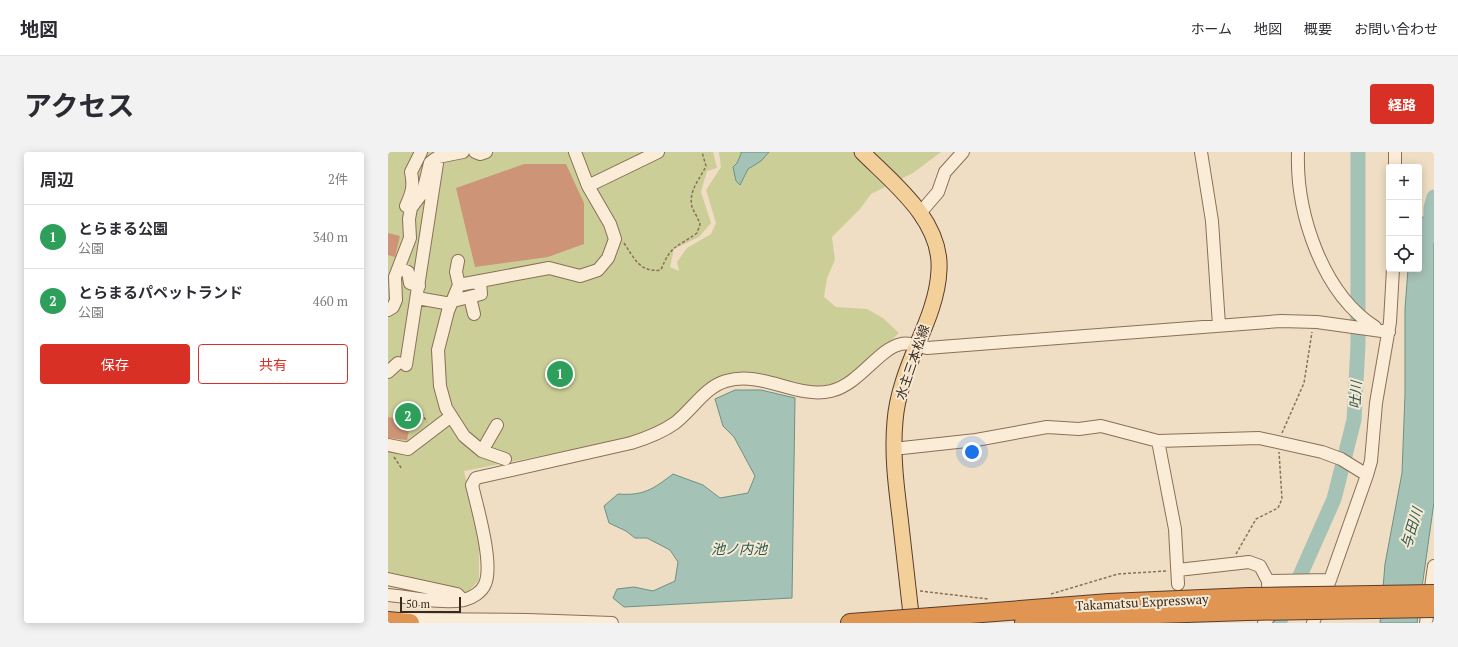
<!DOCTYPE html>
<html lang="ja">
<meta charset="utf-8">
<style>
:root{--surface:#fff;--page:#f2f2f3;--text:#2b2b33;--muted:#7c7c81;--line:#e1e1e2;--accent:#d93025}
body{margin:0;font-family:"PT Serif","Noto Sans JP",serif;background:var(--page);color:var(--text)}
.controls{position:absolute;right:12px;top:12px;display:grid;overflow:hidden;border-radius:4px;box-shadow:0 2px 10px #0003}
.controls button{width:36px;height:36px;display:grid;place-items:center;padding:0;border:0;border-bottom:1px solid var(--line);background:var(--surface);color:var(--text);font:20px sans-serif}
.scale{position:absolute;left:12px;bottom:10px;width:61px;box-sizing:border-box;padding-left:4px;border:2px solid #3a291e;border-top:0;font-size:11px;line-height:14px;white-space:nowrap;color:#3a291e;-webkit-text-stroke:3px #f6e9d3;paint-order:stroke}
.you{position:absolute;left:584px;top:300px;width:14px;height:14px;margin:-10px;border:3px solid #fff;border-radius:50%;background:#1a73e8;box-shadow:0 0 0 6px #1a73e833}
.badge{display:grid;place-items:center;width:26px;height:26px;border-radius:50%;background:var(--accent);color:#fff;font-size:13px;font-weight:700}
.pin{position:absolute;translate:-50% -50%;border:2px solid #fff;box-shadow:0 1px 4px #0006}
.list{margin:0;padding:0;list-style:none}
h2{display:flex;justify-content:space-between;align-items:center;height:52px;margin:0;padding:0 16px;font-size:17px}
h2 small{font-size:13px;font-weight:400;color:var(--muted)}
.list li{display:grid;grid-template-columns:26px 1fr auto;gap:12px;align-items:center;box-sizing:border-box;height:64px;padding:0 16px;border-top:1px solid var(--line)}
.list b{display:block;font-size:15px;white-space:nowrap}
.list p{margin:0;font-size:13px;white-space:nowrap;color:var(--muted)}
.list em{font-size:13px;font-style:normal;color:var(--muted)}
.actions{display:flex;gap:8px;padding:12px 16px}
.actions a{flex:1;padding:9px 0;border:1px solid var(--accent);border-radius:4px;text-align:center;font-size:14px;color:var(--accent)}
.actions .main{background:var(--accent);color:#fff}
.icon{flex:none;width:22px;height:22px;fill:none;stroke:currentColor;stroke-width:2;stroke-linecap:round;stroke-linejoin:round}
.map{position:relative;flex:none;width:1046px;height:471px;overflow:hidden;border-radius:4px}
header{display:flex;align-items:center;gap:24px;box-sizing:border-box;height:56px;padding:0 20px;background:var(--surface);border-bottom:1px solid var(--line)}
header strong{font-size:19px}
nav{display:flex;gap:22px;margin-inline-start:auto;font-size:14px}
.intro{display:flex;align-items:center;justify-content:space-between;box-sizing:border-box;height:96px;padding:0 24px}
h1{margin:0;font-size:28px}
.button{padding:10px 18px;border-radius:4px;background:var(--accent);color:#fff;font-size:14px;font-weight:700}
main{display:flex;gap:24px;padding:0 24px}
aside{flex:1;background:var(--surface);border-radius:4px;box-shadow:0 2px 10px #0003}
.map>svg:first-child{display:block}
.green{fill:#ccce97}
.water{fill:#a5c2b7;stroke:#6c9184}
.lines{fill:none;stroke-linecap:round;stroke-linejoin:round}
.river{stroke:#a5c2b7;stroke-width:15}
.building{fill:#ce9478}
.minor-casing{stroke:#8a6f59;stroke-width:14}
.major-casing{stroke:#583d2e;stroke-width:17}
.highway-casing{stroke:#583d2e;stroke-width:20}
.path{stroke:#8a6f59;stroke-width:1.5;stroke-dasharray:3 2;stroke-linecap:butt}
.minor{stroke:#faecd7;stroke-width:12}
.major{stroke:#f3cf9a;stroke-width:15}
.highway{stroke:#e19552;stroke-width:18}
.highway-bridge-casing{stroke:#583d2e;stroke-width:20;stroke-linecap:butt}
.highway-bridge{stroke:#e19552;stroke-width:18}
.labels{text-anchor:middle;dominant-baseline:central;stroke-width:4;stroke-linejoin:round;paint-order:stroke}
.street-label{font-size:13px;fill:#3a291e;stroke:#f6e9d3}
.water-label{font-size:14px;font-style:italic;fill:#2d5a53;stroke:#f6e9d3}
</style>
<header>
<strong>地図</strong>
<nav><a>ホーム</a><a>地図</a><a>概要</a><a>お問い合わせ</a></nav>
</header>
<div class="intro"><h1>アクセス</h1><a class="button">経路</a></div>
<main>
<aside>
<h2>周辺<small>2件</small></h2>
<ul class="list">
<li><span class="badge" style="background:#2e9e5b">1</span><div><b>とらまる公園</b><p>公園</p></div><em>340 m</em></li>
<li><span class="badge" style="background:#2e9e5b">2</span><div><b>とらまるパペットランド</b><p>公園</p></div><em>460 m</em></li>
</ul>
<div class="actions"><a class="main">保存</a><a>共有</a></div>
</aside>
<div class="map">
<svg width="1046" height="471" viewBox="0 0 1046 471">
<rect width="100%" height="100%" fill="#efdec3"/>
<!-- green -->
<path class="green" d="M 0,0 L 325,0 L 329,16 L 319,19 L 313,40 L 323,71 L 311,85 L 286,97 L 282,115 L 291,119 L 289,110 L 299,96 L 323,82 L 328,71 L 318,38 L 333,15 L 331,0 L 553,0 L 525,21 L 483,42 L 472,57 L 444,85 L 447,108 L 439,126 L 436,145 L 448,155 L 479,157 L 495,166 L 511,181 L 473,216 L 443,232 L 426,235 L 405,229 L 347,220 L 324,230 L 288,263 L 264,279 L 219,291 L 76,319 L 91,387 L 91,428 L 80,440 L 48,442 L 0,435 Z"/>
<!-- water -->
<path class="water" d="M 353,0 L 381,0 L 373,9 L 360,17 L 352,33 L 348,29 L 345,15 L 349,11 L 353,2 Z
M 1046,63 L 1046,350 L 1029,471 L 992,471 L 997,412 L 1014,321 L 1017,242 L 1017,157 L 1020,117 L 1031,117 L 1031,66 Z
M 347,238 L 373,238 L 407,246 L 404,446 L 236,455 L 225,446 L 229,437 L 246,435 L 265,439 L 287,429 L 290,410 L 282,398 L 259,386 L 247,386 L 238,379 L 221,371 L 216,354 L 230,342 C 256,344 265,337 285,322 L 315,333 L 332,346 L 360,341 L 367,324 L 346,285 L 335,274 L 327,247 Z"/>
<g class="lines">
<!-- river -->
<path class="river" d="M 1043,84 L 1043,56 L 1046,45
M 891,471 L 946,347 L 966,268 L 970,193 L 970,0"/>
</g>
<!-- building -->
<path class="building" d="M 136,12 L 178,12 L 196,51 L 196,92 L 160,105 L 87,115 L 68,36 Z
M 0,81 L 12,84 L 7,105 L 0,103 Z
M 0,265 L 20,269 L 19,274 L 22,274 L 19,288 L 0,286 Z"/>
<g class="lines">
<!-- minor casing -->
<g class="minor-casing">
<path id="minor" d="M 87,0 L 92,2 L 98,0
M 813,0 L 824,69 L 831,173
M 910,0 C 908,61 934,141 987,175
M 1007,0 L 1007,15
M 200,34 L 270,0
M 18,54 C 24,41 26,34 23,20 L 33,0
M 532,61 L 550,40 L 557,20 L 575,0
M 70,109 L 68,120 L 71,133
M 11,116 L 20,120 L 22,131 L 31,134
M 82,145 L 86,162
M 29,146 L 63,152
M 65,149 L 93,142 L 92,129
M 0,158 L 5,155 L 8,148 L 7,125 L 22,86 L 21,67 L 23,56 L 35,40 L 42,11 L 47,7
M 18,213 L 50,5 L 75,0
M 0,220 L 10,211
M 770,289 L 787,377 L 790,432
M 0,293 L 20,297 L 62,265
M 505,297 L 588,288 L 659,275 L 691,277 L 713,274 L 770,289 L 871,286 L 934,300 L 953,307 L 979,323
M 94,299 L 109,273
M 117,307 L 94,299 L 76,284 L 58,256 L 52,234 L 50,198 L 60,159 L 71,133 L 161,116 L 192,124 L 210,118 L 220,106 L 227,87 L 222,72 L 200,34 L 187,0
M 790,418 L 861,410 L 872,414 L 880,429 L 881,465 L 876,471
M 0,427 L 69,442 L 73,446
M 880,429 L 942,428
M 0,443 C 24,445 52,452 76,448 C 84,446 94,440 97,432 C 106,412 89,355 84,333 L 88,326 L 243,291 C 259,286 273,281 287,271 C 304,258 317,235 338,229 C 374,218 408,247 443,239 C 472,232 490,197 513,192 C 521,190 531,194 539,196 L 893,169 L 929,170 L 1001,180
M 13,467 L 140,468 L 224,471
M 925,471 L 942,428 L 979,323 L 983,309 L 988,251 L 1002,170 L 1005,117
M 1038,471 L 1046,414"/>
</g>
<!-- major casing -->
<g class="major-casing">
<path id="major" d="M 474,0 C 505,31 554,68 551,118 C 550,144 539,170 529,193 C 519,217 509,243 507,269 C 504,302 508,333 512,365 C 516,401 520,436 524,471"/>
</g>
<!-- highway casing -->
<g class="highway-casing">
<path id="highway" d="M 544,465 L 721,451 L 861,445
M 0,469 L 22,471
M 462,471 L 503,468
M 636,471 L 769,462 L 859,459"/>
</g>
<!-- path -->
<path class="path" d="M 236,91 C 246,106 252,121 273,118 C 283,92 289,96 309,81 L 312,72 C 310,66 306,60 304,55 C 300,39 312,27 318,14 L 314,0
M 28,261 L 34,262 L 39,270
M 894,281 L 916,231 L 924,180
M 6,305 L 14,317
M 848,402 L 868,367 L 890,356 L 894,347 L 891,300
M 532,439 L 600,447
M 663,442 L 730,422 L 778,419"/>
<!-- minor -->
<use href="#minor" class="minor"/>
<!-- major -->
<use href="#major" class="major"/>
<!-- highway -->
<use href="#highway" class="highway"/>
<!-- highway-bridge casing -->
<g class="highway-bridge-casing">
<path id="highway-bridge" d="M 861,445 L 1046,442
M 859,459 L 1046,456
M 503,468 L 544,465"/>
</g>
<!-- highway-bridge -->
<use href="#highway-bridge" class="highway-bridge"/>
</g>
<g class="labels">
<!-- street labels -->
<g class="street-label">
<text transform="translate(524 210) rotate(-71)">水主三本松線</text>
<text transform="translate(754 450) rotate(-3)">Takamatsu Expressway</text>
</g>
<!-- water labels -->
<g class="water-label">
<text transform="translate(967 243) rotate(-87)">吐川</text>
<text transform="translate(1023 376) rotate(-73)">与田川</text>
<text x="351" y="396">池ノ内池</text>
</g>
</g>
</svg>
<div class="controls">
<button>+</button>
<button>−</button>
<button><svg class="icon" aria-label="locate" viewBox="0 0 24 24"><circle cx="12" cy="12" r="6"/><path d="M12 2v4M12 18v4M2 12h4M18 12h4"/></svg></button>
</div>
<div class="scale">50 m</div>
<div class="you"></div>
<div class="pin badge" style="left:172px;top:222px;background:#2e9e5b">1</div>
<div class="pin badge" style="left:20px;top:264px;background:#2e9e5b">2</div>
</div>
</main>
